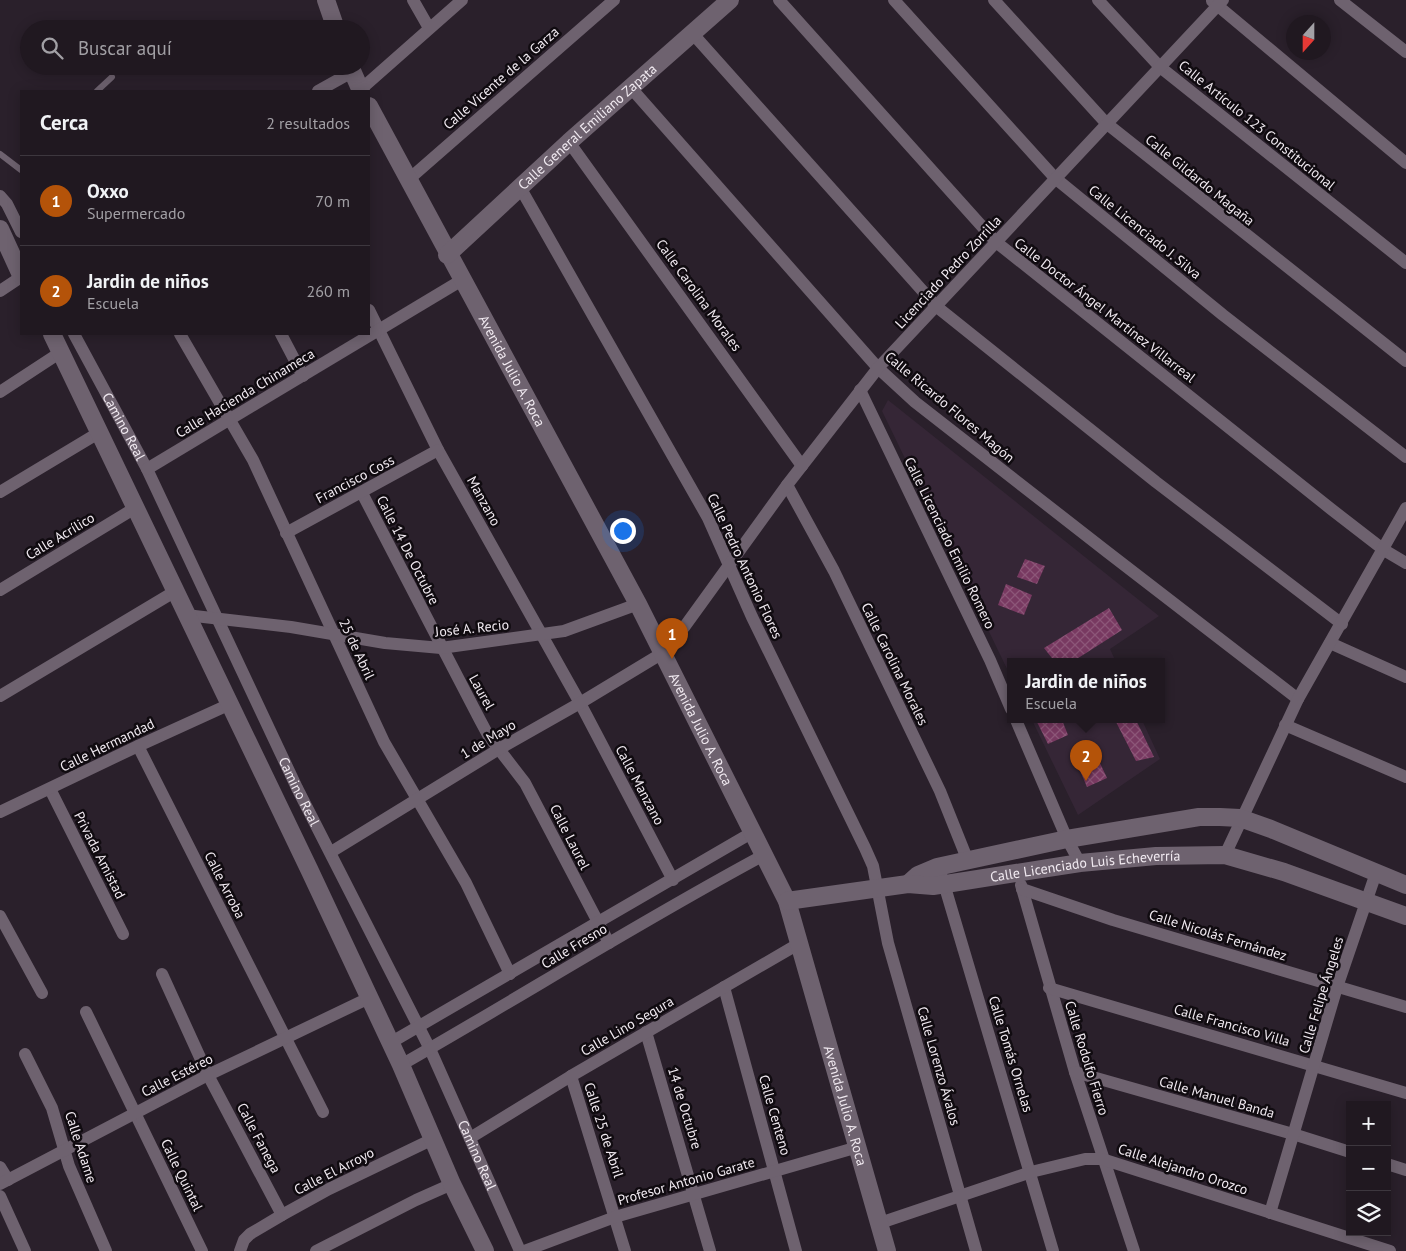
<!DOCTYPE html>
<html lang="es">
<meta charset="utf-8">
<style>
:root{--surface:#201820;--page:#2d252d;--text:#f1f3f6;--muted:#a2a0a5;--line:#3d373e;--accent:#b45309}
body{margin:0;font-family:"PT Sans",sans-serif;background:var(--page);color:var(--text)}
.controls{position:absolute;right:15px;bottom:15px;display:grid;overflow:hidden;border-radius:0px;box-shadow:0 2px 12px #0003}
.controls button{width:45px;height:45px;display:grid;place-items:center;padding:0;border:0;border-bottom:1px solid var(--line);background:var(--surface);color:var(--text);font:25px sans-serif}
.compass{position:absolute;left:1286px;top:15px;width:45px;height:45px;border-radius:50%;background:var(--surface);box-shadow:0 2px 12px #0003;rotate:201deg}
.you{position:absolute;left:622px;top:530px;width:18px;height:18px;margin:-12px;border:4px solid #fff;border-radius:50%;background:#1a73e8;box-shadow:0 0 0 8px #1a73e833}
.badge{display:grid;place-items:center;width:32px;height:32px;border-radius:50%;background:var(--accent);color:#fff;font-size:16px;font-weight:700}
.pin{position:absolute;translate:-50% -41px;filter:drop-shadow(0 1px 2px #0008)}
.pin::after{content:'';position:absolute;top:26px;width:18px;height:15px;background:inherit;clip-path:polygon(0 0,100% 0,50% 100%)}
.popup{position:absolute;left:1007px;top:658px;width:158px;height:65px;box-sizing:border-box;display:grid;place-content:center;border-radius:0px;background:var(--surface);filter:drop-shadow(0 1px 4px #0005);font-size:16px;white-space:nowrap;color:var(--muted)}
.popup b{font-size:19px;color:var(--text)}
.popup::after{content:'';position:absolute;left:50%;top:100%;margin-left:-10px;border:10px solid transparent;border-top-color:var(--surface)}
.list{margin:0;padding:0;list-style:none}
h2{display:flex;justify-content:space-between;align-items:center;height:65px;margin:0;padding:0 20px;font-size:21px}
h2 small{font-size:16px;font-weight:400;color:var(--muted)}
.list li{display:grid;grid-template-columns:32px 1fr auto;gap:15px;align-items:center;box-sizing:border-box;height:90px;padding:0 20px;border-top:1px solid var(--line)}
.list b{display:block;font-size:19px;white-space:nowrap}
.list p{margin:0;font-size:16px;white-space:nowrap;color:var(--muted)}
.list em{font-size:16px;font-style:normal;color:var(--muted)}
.icon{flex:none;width:28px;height:28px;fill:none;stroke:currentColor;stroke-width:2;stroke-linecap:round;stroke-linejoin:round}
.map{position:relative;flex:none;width:1406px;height:1251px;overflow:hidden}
.search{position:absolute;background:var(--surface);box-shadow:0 2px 12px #0003;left:20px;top:20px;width:350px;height:55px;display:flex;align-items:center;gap:12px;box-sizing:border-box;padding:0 18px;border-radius:28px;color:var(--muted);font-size:19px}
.panel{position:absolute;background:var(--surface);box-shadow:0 2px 12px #0003;left:20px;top:90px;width:350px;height:245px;border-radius:0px}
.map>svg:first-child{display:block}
.built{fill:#352636}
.building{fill:url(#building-cross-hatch)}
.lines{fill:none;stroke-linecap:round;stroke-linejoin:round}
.lane{stroke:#6e626f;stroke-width:6}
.street{stroke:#6e626f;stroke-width:12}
.secondary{stroke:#6e626f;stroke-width:18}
.labels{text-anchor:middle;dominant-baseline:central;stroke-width:5;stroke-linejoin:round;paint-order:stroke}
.street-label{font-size:14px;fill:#f1eaf1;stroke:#100b10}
</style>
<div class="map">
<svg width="1406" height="1251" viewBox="0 0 1406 1251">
<defs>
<pattern id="building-cross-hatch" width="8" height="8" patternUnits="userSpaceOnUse" patternTransform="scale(1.25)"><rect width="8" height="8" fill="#783961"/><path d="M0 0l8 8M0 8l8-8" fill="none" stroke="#8c5678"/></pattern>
</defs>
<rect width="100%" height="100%" fill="#2a202b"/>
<!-- built -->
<path class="built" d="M 888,400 L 1159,616 L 1110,649 L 1116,662 L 1011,662 L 1011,677 L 882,411 Z
M 1032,720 L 1142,720 L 1160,759 L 1078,815 Z"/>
<!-- building -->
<path class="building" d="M 1025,559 L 1045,566 L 1037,584 L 1017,577 Z
M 1006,584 L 1032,595 L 1024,615 L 998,605 Z
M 1109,608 L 1122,630 L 1072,662 L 1055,662 L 1044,648 Z
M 1036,720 L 1062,720 L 1068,735 L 1048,744 Z
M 1115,720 L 1136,720 L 1154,757 L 1136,761 Z
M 1091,744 L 1107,778 L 1087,787 L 1072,752 Z"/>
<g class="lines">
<!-- lane -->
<path class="lane" d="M 97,91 L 112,77
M 0,154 L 21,170"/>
<!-- street -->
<g class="street">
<path d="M 413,0 L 429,28"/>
<path d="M 779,0 L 996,242 L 1331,509 L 1384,550 L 1406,563"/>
<path d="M 894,0 L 1055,178 L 1223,315 L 1406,457"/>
<path d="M 994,0 L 1106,123 L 1406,361"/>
<path d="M 1098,0 L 1160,67 L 1406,263"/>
<path d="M 1340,0 L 1406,52"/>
<path d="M 1212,1 L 1406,163"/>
<path d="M 693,34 L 937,307 L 1156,482 L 1342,624"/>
<path d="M 631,88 L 878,368 L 915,402 L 1106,551 L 1298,699"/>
<path d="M 360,90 L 462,0"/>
<path d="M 318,91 L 352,72"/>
<path d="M 569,142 L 802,466"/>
<path d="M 408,180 L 614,0"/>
<path d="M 521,189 L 708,518 L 752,617 L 865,848 L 873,866 L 888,943 L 976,1251"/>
<path d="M 0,196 L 7,204 L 21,232"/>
<path d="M 0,291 L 21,277"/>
<path d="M 369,310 L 438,450 L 580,703 L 673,880"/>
<path id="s1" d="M 74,334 L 147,469 L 297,788 L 430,1049 L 520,1251"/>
<path d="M 180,334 L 253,460 L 384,742 L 466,883 L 510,974"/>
<path d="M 281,334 L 303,376"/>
<path d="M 860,390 L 990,660 L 1011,709"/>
<path d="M 0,392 L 61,352"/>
<path d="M 147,469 L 462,280"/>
<path d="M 787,485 L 834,571 L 940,791 L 968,861"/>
<path d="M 0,492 L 100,432"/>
<path d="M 362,493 L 480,720 L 488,735 L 525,783 L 609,943"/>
<path d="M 286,533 L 438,450"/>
<path d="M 0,590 L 135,508"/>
<path d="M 186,615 L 291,627 L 385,643 L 441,648 L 564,631 L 638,604"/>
<path d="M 1330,643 L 1406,677"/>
<path d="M 0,696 L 174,592"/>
<path d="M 1016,720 L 1067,839 L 1080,863"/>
<path d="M 1285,725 L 1406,777"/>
<path d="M 138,746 L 323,1112"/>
<path d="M 50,789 L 123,934"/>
<path d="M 0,812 L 138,746 L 228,705"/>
<path d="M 331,852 L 499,749 L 580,703 L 661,654 L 685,626 L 787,485 L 878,368 L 1223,0"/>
<path d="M 1225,855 L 1298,699 L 1406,508"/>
<path d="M 942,877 L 1053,1251"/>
<path d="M 1021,885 L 1075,1072 L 1134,1251"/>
<path d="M 1022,889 L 1113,920 L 1406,1007"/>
<path d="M 0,916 L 42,993"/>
<path d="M 162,974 L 208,1075 L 282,1215"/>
<path d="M 724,987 L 796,1251"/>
<path d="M 1049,988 L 1406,1093"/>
<path d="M 86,1012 L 202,1251"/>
<path d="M 646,1032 L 710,1251"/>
<path d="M 390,1043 L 753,832"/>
<path d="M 25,1054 L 52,1108 L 69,1166 L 106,1251"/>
<path d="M 401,1065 C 522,996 641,921 764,855"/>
<path d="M 1075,1072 L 1293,1134 L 1350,1152"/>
<path d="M 571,1076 L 625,1251"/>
<path d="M 470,1138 L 571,1076 L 800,943"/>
<path d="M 1387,1164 L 1406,1170"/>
<path d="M 0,1167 L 8,1180"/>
<path d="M 0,1184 L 208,1075 L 369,998"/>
<path d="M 0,1196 L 25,1251"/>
<path d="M 1270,1213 L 1337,987 L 1376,873"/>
<path d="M 880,1223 L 1031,1172 L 1085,1159 L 1102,1159 L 1390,1251"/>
<path d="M 240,1251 L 244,1240 L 250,1234 L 282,1215 L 329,1189 L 433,1139"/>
<path d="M 316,1251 L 416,1200 L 452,1184"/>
<path d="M 524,1251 L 615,1217 L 858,1147"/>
</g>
<!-- secondary -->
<g class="secondary">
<path d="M 326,0 L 336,29"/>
<path d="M 350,66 L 361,91"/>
<path id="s2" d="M 369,106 L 638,604 L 787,901 L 887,1251"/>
<path d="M 0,229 L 21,275"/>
<path id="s3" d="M 447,255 L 569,142 L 730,0"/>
<path d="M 52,334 L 309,869 L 401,1065 L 452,1184 L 485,1251"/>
<path d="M 908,884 L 918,875 L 937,867 L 1067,839 L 1199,817 L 1220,817 L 1240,818 L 1271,829 L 1406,885"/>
<path id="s4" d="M 787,901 L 908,884 L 933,886 L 1080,863 L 1156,856 L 1225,855 L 1284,872 L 1406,916"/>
</g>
</g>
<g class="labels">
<!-- street labels -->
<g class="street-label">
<text transform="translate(501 78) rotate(-41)">Calle Vicente de la Garza</text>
<text transform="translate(1257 125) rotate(39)">Calle Artículo 123 Constitucional</text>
<text stroke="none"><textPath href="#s3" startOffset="190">Calle General Emiliano Zapata</textPath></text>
<text transform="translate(1200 180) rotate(39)">Calle Gildardo Magaña</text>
<text transform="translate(1145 232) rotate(39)">Calle Licenciado J. Silva</text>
<text transform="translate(948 272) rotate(-47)">Licenciado Pedro Zorrilla</text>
<text transform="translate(699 295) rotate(54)">Calle Carolina Morales</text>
<text transform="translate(1105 310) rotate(38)">Calle Doctor Ángel Martínez Villarreal</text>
<text stroke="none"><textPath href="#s2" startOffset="301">Avenida Julio A. Roca</textPath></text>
<text transform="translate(245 393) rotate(-31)">Calle Hacienda Chinameca</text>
<text transform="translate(950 407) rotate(40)">Calle Ricardo Flores Magón</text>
<text stroke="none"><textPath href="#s1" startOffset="105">Camino Real</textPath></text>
<text transform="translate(355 479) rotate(-28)">Francisco Coss</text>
<text transform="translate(484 501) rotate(61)">Manzano</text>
<text transform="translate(60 536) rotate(-31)">Calle Acrílico</text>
<text transform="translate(950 543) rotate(64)">Calle Licenciado Emilio Romero</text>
<text transform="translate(408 550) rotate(63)">Calle 14 De Octubre</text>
<text transform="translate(745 566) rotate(65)">Calle Pedro Antonio Flores</text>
<text transform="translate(472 628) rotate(-6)">José A. Recio</text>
<text transform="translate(357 649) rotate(65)">25 de Abril</text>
<text transform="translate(895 664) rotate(64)">Calle Carolina Morales</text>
<text transform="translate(482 692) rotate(61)">Laurel</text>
<text stroke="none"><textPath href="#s2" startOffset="706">Avenida Julio A. Roca</textPath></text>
<text transform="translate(488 739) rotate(-31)">1 de Mayo</text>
<text transform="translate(107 745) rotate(-26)">Calle Hermandad</text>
<text transform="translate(640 785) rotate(62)">Calle Manzano</text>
<text stroke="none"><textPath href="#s1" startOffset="510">Camino Real</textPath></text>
<text transform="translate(570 837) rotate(63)">Calle Laurel</text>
<text transform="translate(100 855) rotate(63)">Privada Amistad</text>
<text stroke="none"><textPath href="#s4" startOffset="301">Calle Licenciado Luis Echeverría</textPath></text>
<text transform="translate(225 885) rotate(63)">Calle Arroba</text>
<text transform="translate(1218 935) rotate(17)">Calle Nicolás Fernández</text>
<text transform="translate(574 946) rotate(-31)">Calle Fresno</text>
<text transform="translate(1321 995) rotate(-73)">Calle Felipe Ángeles</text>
<text transform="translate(1232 1025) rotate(16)">Calle Francisco Villa</text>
<text transform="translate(627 1026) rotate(-30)">Calle Lino Segura</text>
<text transform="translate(1011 1054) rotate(73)">Calle Tomás Ornelas</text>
<text transform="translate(1087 1058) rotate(73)">Calle Rodolfo Fierro</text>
<text transform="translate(939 1066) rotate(74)">Calle Lorenzo Ávalos</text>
<text transform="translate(177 1075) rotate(-27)">Calle Estéreo</text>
<text transform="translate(1217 1097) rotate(16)">Calle Manuel Banda</text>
<text stroke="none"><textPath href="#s2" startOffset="1111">Avenida Julio A. Roca</textPath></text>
<text transform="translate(685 1108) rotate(73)">14 de Octubre</text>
<text transform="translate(775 1115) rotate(74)">Calle Centeno</text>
<text transform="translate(604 1130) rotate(72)">Calle 25 de Abril</text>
<text transform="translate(259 1138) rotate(62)">Calle Fanega</text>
<text transform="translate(81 1147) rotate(72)">Calle Adame</text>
<text stroke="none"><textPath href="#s1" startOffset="915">Camino Real</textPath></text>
<text transform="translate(1183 1169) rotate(18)">Calle Alejandro Orozco</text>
<text transform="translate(334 1171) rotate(-27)">Calle El Arroyo</text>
<text transform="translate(182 1175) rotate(64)">Calle Quintal</text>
<text transform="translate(686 1181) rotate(-16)">Profesor Antonio Garate</text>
</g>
</g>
</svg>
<div class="controls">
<button>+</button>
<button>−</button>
<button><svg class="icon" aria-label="layers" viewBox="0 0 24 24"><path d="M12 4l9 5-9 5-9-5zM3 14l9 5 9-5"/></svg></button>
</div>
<svg class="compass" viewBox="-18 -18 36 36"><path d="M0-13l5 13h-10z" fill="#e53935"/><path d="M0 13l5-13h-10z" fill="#a2a0a5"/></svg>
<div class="you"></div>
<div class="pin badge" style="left:672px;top:659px">1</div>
<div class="pin badge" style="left:1086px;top:781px">2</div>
<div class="popup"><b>Jardin de niños</b>Escuela</div>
<div class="search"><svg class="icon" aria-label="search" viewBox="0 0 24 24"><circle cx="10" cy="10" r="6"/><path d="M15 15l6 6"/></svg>Buscar aquí</div>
<section class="panel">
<h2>Cerca<small>2 resultados</small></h2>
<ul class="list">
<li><span class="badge">1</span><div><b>Oxxo</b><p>Supermercado</p></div><em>70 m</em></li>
<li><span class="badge">2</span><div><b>Jardin de niños</b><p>Escuela</p></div><em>260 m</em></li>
</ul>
</section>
</div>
